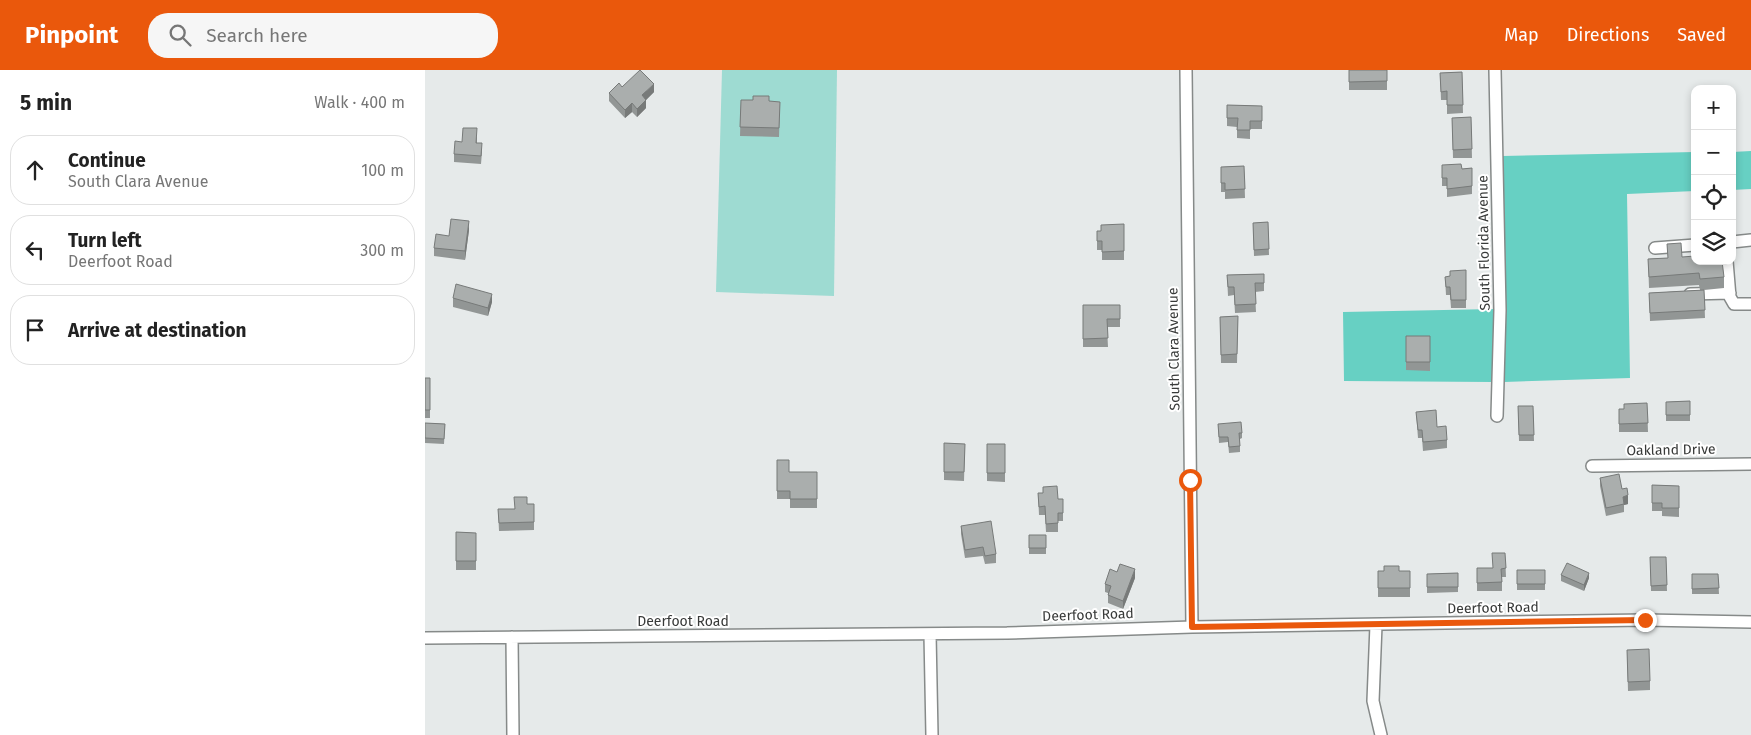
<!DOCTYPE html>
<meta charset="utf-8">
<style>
:root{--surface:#fff;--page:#f6f6f6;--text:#222;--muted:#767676;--line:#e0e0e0;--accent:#ea580c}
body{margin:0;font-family:"Fira Sans",sans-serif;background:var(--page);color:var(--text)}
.controls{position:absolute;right:15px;top:15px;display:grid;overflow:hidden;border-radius:10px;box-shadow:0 2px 8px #0003}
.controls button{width:45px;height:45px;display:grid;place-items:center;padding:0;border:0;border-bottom:1px solid var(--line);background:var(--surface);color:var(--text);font:25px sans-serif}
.stop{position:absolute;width:15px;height:15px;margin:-11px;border:4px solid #ea580c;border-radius:50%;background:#fff}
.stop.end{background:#ea580c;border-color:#fff;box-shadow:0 1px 5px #0008}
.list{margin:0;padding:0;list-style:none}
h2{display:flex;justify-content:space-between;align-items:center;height:65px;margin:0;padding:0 20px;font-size:21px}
h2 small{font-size:16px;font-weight:400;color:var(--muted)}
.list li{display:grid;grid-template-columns:32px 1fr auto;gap:15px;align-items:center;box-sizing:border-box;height:70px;margin:0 10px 10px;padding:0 10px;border:1px solid var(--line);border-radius:20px}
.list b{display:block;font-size:19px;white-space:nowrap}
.list p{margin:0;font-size:16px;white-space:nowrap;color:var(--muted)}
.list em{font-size:16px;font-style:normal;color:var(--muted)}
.icon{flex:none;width:28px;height:28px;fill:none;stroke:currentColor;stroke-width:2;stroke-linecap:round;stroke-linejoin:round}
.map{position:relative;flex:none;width:1326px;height:665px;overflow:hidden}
header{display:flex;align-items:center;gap:30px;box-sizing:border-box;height:70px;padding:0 25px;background:var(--accent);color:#fff}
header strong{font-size:24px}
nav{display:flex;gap:28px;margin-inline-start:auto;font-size:18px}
.search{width:350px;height:45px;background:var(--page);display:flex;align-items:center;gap:12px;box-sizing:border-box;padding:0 18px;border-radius:20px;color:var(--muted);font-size:19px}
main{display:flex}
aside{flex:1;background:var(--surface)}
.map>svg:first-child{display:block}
.green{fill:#9edbd2}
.forest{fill:#67d0c3}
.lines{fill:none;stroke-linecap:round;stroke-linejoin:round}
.minor-casing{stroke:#868a89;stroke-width:14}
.minor{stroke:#fff;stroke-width:11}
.wall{fill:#929695}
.shaded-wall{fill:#777a79}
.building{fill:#aaaead;stroke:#777a79}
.route{stroke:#ea580c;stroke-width:6}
.labels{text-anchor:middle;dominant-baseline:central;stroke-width:4;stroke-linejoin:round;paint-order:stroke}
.street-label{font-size:14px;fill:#383a39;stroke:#fff}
</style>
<header>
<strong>Pinpoint</strong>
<div class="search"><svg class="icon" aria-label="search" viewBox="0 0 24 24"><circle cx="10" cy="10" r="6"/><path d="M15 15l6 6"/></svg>Search here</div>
<nav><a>Map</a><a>Directions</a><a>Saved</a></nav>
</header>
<main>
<aside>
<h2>5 min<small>Walk · 400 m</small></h2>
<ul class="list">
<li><svg class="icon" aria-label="ahead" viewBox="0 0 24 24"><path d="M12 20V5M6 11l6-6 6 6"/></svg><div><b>Continue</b><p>South Clara Avenue</p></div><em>100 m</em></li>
<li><svg class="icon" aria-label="left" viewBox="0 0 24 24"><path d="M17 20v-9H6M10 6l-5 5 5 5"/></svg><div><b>Turn left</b><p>Deerfoot Road</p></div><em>300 m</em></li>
<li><svg class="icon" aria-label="arrive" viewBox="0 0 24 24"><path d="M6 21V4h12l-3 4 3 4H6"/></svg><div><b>Arrive at destination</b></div></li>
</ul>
</aside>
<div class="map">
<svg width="1326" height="665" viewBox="0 0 1326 665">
<rect width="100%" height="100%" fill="#e6eaea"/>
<!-- green -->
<path class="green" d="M 297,0 L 412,0 L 409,226 L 291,222 Z"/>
<!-- forest -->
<path class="forest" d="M 1326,81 L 1326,119 L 1307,120 L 1307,82 Z
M 1270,82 L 1270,121 L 1202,124 L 1205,308 L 1079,312 L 1080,240 L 1078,86 Z
M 1069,239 L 1068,312 L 919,311 L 918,242 Z"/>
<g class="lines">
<!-- minor casing -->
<g class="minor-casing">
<path id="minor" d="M 761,0 L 767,557
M 1070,0 L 1075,240 L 1072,346
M 1307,172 L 1326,170
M 1230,178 L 1270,175
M 1302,191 L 1305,227 L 1309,234 L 1326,234
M 1265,224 L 1305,223
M 1167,396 L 1326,394
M 951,555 L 948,631 L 956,665
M 505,564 L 507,665
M 87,567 L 88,665
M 0,568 L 582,563 L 767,557 L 1220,550 L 1326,552"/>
</g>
<!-- minor -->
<use href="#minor" class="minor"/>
</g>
<!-- wall -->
<path class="wall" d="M 924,0 L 962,0 L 962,20 L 924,20 Z
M 1037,2 L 1038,43 L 1022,44 L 1022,30 L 1016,30 L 1015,3 Z
M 197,17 L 229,22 L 221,30 L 221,38 L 212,47 L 207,42 L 200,48 L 184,31 L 184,23 Z
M 316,30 L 355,32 L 354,67 L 315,66 Z
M 802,35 L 837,36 L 837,59 L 825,59 L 825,69 L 812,68 L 812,57 L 802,56 Z
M 1046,47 L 1047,88 L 1028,88 L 1027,48 Z
M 52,67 L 52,73 L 57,82 L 56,94 L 29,92 L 29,84 L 37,72 Z
M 1017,95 L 1037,99 L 1047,98 L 1047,124 L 1022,127 L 1022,116 L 1017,116 Z
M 819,96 L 820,128 L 800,129 L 800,122 L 796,122 L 796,97 Z
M 843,152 L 844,185 L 829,186 L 828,153 Z
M 699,154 L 699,190 L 677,190 L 677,180 L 672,180 L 672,161 L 676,161 Z
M 44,160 L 40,190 L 9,186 L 9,178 L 24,166 Z
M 1242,174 L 1257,187 L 1299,207 L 1299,218 L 1279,220 L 1280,248 L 1225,251 L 1224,223 L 1275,220 L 1274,215 L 1224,218 L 1223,189 L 1243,188 Z
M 1041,200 L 1041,238 L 1026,238 L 1025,225 L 1021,225 L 1020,207 L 1025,206 Z
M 839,204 L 839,221 L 830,222 L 831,242 L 810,243 L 809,225 L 803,226 L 802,205 Z
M 28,228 L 67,232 L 63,246 L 28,237 Z
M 658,235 L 695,235 L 695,257 L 682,257 L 683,277 L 658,277 Z
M 813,246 L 812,293 L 796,293 L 795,247 Z
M 981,266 L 1005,266 L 1005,301 L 981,300 Z
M 0,308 L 5,308 L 5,348 L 0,348 Z
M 1265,331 L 1265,351 L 1241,351 L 1241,332 Z
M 1222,333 L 1223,362 L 1194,362 L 1194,339 L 1199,339 Z
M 1093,336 L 1108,336 L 1109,371 L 1094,371 Z
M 991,342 L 1012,357 L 1022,370 L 1022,378 L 998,381 L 997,368 L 993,368 Z
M 0,353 L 20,354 L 19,374 L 0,373 Z
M 793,354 L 817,363 L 817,368 L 815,369 L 815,382 L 804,383 L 803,372 L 794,373 Z
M 519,373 L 540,374 L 539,411 L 519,410 Z
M 562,374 L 580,374 L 580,412 L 562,411 Z
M 352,390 L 364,402 L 392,402 L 392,438 L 365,438 L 365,429 L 352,429 Z
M 1175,408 L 1197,419 L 1203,434 L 1199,435 L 1199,442 L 1181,446 L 1175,416 Z
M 1227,415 L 1254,416 L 1254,447 L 1237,446 L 1237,441 L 1227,441 Z
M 613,423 L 633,429 L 638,443 L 638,451 L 633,451 L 633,462 L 621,462 L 620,445 L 614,445 Z
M 102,434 L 109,434 L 109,460 L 74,461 L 73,439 L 89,439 Z
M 536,456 L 571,484 L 571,493 L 560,494 L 558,486 L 540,488 L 536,464 Z
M 31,462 L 51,463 L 51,500 L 31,500 Z
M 604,465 L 621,465 L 621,484 L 604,484 Z
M 1080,483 L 1081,507 L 1077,507 L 1077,521 L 1052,521 L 1052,498 L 1068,498 Z
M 1225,487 L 1241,487 L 1242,521 L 1226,521 Z
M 1092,500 L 1120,500 L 1120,520 L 1092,520 Z
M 953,501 L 985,501 L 985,527 L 953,527 Z
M 1033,503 L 1033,522 L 1002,523 L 1002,504 Z
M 1267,504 L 1293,504 L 1294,524 L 1267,524 Z
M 1136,505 L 1164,508 L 1159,521 L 1136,511 Z
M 710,508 L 698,539 L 683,533 L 683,523 L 680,522 L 680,514 Z
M 1202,580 L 1225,611 L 1225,620 L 1203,621 Z"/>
<!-- shaded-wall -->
<path class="shaded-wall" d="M 229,14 L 229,22 L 221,30 L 221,38 L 212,47 L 212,39 L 217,25 Z
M 207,33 L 207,42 L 200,48 L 200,40 Z
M 44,151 L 44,160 L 40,190 L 40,181 Z
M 67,224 L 67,232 L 63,246 L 63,238 Z
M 1203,425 L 1203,434 L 1199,435 L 1198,427 Z
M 710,499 L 710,508 L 698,539 L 698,531 Z
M 1164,503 L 1164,508 L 1159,521 L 1159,515 Z"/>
<!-- building -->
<path class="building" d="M 215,0 L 229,14 L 217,25 L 221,30 L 212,39 L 207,33 L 200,40 L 184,23 L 194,13 L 197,17 Z
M 924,0 L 962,0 L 962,11 L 924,12 Z
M 1037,2 L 1038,35 L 1022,35 L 1022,21 L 1016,22 L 1015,3 Z
M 328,26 L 344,26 L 344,31 L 355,32 L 354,58 L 315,57 L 316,30 L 328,30 Z
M 802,35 L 837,36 L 837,51 L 825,51 L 825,60 L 812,60 L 813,48 L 802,48 Z
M 1046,47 L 1047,79 L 1028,80 L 1027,48 Z
M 38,58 L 52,58 L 51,73 L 57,73 L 56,86 L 29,84 L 30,71 L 37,72 Z
M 1036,94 L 1037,99 L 1047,98 L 1047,116 L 1022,119 L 1022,108 L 1017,108 L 1017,95 Z
M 819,96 L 820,119 L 800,120 L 800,113 L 796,113 L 796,97 Z
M 26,149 L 44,151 L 40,181 L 9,178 L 11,164 L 24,166 Z
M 843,152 L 844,179 L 829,180 L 828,153 Z
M 699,154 L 699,181 L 677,182 L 677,171 L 672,171 L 672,161 L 676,161 L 676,155 Z
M 1256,173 L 1257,187 L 1270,186 L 1270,191 L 1297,191 L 1299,207 L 1275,209 L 1274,203 L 1224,207 L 1223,189 L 1243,188 L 1242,174 Z
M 1041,200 L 1041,230 L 1026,230 L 1025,217 L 1021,217 L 1020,207 L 1025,206 L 1025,201 Z
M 839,204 L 839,213 L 830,213 L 831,234 L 810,235 L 809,217 L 803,217 L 802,205 Z
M 31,214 L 67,224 L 63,238 L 28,228 Z
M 1279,220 L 1280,240 L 1225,243 L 1224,223 Z
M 658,235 L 695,235 L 695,249 L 682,249 L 683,268 L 658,269 Z
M 813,246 L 812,284 L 796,285 L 795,247 Z
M 981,266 L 1005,266 L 1005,292 L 981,292 Z
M 0,308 L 5,308 L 5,340 L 0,340 Z
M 1265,331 L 1265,345 L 1241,345 L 1241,332 Z
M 1222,333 L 1223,353 L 1194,354 L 1194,339 L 1199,339 L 1199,334 Z
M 1093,336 L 1108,336 L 1109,365 L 1094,365 Z
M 1011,340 L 1012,357 L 1021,356 L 1022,370 L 998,372 L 997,360 L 993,360 L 991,342 Z
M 816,352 L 817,363 L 814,363 L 815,376 L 804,377 L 803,367 L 794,367 L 793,354 Z
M 0,353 L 20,354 L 19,369 L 0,368 Z
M 519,373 L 540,374 L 539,402 L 519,402 Z
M 562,374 L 580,374 L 580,403 L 562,403 Z
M 352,390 L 364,390 L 364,402 L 392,402 L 392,429 L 365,429 L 365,421 L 352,421 Z
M 1194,404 L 1197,419 L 1202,418 L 1203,425 L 1198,427 L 1199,434 L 1181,438 L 1175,408 Z
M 1227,415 L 1254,416 L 1254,438 L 1237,438 L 1237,433 L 1227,433 Z
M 632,416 L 633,429 L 638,429 L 638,443 L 633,443 L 633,453 L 621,454 L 620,436 L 614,437 L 613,423 L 618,423 L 618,417 Z
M 89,427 L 102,427 L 102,434 L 109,434 L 109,452 L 74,453 L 73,439 L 90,439 Z
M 566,451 L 571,484 L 560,486 L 558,477 L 540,480 L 536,456 Z
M 31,462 L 51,463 L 51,491 L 31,491 Z
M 604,465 L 621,465 L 621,478 L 604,478 Z
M 1067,483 L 1080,483 L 1081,498 L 1076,499 L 1077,512 L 1052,513 L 1052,498 L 1068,498 Z
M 1225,487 L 1241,487 L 1242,515 L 1226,516 Z
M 1142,493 L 1164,503 L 1159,515 L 1136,505 Z
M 695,494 L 710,499 L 698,531 L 683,525 L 686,516 L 680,514 L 685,499 L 692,502 Z
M 959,496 L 974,496 L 974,501 L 985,501 L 985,518 L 953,518 L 953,501 L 959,501 Z
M 1092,500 L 1120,500 L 1120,514 L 1092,514 Z
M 1033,503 L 1033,517 L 1002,517 L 1002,504 Z
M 1267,504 L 1293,504 L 1294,518 L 1267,519 Z
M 1224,579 L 1225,611 L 1203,612 L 1202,580 Z"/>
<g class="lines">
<!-- route -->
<path class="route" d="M 765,410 L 767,557 L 1220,550"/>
</g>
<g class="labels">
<!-- street labels -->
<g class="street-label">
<text transform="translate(1059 173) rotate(-91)">South Florida Avenue</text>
<text transform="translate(749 279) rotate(-91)">South Clara Avenue</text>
<text transform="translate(1246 380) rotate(-1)">Oakland Drive</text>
<text transform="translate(1068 538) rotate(-1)">Deerfoot Road</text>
<text transform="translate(663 545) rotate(-2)">Deerfoot Road</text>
<text x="258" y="551">Deerfoot Road</text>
</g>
</g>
</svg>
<div class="controls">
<button>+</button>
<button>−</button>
<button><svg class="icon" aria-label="locate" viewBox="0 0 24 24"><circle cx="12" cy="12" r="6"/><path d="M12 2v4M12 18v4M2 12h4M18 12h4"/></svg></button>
<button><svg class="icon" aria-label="layers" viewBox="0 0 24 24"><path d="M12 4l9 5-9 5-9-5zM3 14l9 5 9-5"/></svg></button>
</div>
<div class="stop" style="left:765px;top:410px"></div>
<div class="stop end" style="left:1220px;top:550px"></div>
</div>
</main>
